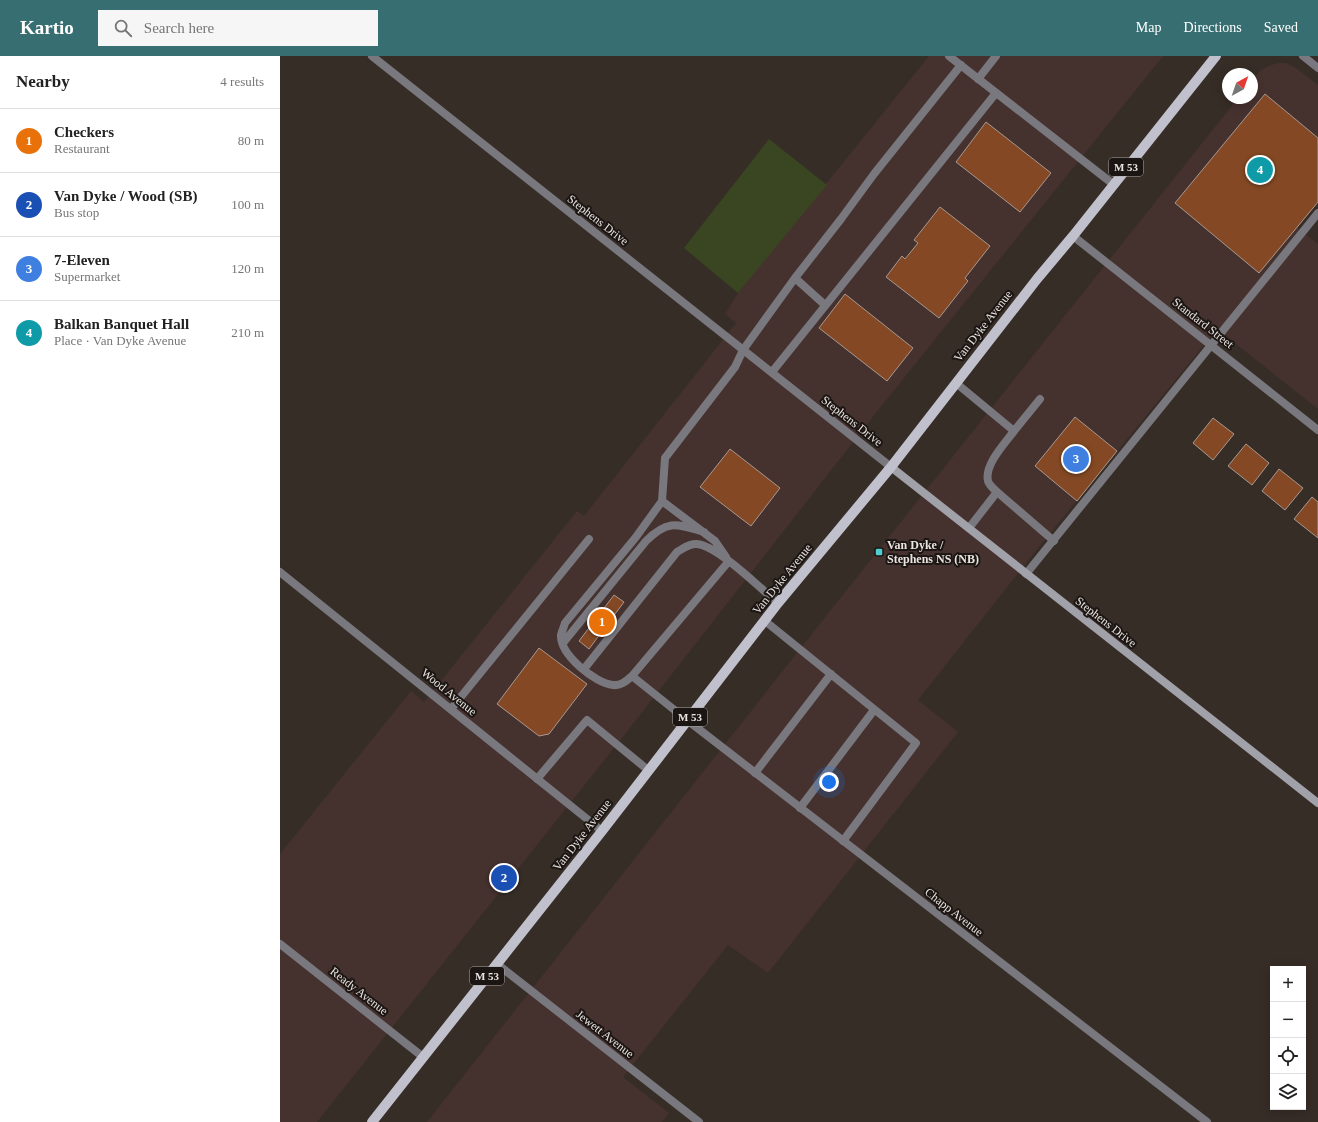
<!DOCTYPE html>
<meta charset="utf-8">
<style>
:root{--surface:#fff;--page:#f6f6f6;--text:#222;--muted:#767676;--line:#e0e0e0;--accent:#376e72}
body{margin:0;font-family:Georgia,serif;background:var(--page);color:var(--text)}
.controls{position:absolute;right:12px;bottom:12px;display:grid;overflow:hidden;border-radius:0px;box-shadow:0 2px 10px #0003}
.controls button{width:36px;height:36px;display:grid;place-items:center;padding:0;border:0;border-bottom:1px solid var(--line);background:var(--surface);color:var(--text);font:20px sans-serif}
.compass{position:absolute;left:942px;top:12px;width:36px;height:36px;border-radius:50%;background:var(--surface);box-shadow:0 2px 10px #0003;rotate:40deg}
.you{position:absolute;left:549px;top:726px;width:14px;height:14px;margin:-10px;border:3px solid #fff;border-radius:50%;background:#1a73e8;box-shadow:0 0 0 6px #1a73e833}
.badge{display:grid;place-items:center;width:26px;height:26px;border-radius:50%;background:var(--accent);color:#fff;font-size:13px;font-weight:700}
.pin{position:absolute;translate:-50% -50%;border:2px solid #fff;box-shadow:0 1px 4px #0006}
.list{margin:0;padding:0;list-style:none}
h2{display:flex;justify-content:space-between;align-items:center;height:52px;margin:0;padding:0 16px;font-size:17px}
h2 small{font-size:13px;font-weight:400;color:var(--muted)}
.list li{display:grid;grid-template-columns:26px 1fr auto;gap:12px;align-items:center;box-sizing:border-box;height:64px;padding:0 16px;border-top:1px solid var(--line)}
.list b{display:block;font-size:15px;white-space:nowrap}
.list p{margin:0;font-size:13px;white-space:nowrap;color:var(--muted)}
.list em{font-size:13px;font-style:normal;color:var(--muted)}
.icon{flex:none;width:22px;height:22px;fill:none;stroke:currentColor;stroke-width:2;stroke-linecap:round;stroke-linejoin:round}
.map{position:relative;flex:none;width:1038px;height:1066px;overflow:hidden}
header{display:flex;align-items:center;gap:24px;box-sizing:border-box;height:56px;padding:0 20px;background:var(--accent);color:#fff}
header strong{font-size:19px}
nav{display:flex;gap:22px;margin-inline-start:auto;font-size:14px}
.search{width:280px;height:36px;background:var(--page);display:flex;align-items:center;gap:10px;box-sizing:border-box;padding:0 14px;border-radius:0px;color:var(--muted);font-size:15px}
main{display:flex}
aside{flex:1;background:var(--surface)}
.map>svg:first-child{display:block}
.commercial{fill:#45312e}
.green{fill:#394621}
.building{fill:#844924;stroke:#a79992}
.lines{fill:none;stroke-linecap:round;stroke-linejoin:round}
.lane{stroke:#78787e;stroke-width:8}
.street{stroke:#78787e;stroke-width:8}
.secondary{stroke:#a1a1aa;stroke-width:8}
.primary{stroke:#c1c1cd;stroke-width:10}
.poi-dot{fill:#51ccd3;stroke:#1b1613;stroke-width:1.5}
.labels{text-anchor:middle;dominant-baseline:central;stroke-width:4;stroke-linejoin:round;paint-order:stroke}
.shield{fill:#1b1613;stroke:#ada6a2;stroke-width:1}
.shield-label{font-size:11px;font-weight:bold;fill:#ebe4e0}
.street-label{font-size:12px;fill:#ebe4e0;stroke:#1b1613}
.poi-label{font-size:12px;font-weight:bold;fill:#ebe4e0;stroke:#1b1613;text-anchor:start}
</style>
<header>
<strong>Kartio</strong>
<div class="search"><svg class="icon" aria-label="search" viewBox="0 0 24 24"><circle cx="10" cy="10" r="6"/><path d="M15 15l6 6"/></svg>Search here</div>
<nav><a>Map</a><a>Directions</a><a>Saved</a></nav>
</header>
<main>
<aside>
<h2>Nearby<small>4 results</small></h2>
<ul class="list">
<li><span class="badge" style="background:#e8710a">1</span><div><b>Checkers</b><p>Restaurant</p></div><em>80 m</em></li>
<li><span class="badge" style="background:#1a4fb4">2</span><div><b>Van Dyke / Wood (SB)</b><p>Bus stop</p></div><em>100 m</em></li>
<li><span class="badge" style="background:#3f7fe0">3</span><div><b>7-Eleven</b><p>Supermarket</p></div><em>120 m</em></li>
<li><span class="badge" style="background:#0f9aa8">4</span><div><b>Balkan Banquet Hall</b><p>Place · Van Dyke Avenue</p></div><em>210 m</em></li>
</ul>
</aside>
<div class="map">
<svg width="1038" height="1066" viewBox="0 0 1038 1066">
<rect width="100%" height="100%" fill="#372d27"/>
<!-- commercial -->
<path class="commercial" d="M 649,0 L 883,0 L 595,358 L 349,673 L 37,1066 L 0,1066 L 0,798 L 131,635 L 144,646 L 297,455 L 304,460 L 456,267 L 445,258 L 458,237 Z
M 999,7 L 1006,7 L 1016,12 L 1038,29 L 1038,146 L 1017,172 L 1038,188 L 1038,353 L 961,292 L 938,272 L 754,497 L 638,644 L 678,676 L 488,917 L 448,889 L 343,1021 L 389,1057 L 382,1066 L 147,1066 L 546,560 L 958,42 L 972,42 L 972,24 L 981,14 L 991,9 Z"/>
<!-- green -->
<path class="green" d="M 489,83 L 547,129 L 458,237 L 404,192 Z"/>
<!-- building -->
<path class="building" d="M 985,38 L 1038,82 L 1038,146 L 979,217 L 895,147 Z
M 706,66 L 771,117 L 740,156 L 676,106 Z
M 660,151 L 710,190 L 685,222 L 688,225 L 659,262 L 606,221 L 622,200 L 625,203 L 638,187 L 634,184 Z
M 565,238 L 633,292 L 607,325 L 539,272 Z
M 795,361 L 837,395 L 797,445 L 755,410 Z
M 933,362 L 954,378 L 933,404 L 913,387 Z
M 966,388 L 989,407 L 972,429 L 948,410 Z
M 450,393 L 500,432 L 471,470 L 420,431 Z
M 999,413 L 1023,432 L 1005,454 L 982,435 Z
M 1032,441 L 1038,446 L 1038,482 L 1014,463 Z
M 334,539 L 344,546 L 309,593 L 299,585 Z
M 259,592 L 307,628 L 269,678 L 259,680 L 217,648 Z"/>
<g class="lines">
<!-- lane -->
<path class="lane" d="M 698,23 L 716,0
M 515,222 L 545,249
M 492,316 L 716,37
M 676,327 L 734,375 C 725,387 704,409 708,425 C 709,429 713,432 716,435 L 774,485
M 734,375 L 760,343
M 382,445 L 435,485 L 446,501
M 689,472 L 717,436
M 449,505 L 352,620 C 346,625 341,630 333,629 C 315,627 280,599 281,579 C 282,575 284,571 285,567 L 356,481 L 382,445 L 385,402 L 455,311 L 463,294 L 515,222 L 561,163 L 594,118 L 681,9
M 746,518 L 1038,157
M 485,565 L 636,687 L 563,785
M 283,587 L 366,485 C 388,463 397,468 424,476
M 304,613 L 397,496 C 404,492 408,488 416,488 C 436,488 482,534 498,547
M 352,620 L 407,664
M 171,653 L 309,483
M 475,717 L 551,618
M 257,723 L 307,664 L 368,714
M 520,752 L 594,654"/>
<!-- street -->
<path class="street" d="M 92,0 L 611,411
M 669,0 L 833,128
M 1023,0 L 1038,12
M 793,180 L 1038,374
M 0,516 L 322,775
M 407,664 L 927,1066
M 0,888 L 143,1001
M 217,908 L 419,1066"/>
<!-- secondary -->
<path class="secondary" d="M 611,411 L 1038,747"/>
<!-- primary -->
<path class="primary" d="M 92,1066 L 322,775 L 498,547 L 611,411 L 757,223 L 793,180 L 936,0"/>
</g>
<!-- markers -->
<rect class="poi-dot" x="595" y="492" width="8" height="8" rx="2"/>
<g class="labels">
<!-- shield labels -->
<g class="shield">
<rect x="829" y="102" width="34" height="18" rx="3"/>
<rect x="393" y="652" width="34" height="18" rx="3"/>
<rect x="190" y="911" width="34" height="18" rx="3"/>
</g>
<g class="shield-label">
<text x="846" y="111">M 53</text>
<text x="410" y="661">M 53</text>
<text x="207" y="920">M 53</text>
</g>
<!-- street labels -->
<g class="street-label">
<text transform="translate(318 164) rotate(38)">Stephens Drive</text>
<text transform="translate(923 267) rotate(38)">Standard Street</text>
<text transform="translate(703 270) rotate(-52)">Van Dyke Avenue</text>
<text transform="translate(572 365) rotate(38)">Stephens Drive</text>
<text transform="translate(502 523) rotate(-51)">Van Dyke Avenue</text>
<text transform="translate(826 566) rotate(38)">Stephens Drive</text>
<text transform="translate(169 636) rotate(39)">Wood Avenue</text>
<text transform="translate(302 779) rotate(-52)">Van Dyke Avenue</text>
<text transform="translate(674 856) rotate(38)">Chapp Avenue</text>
<text transform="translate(79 935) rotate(38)">Ready Avenue</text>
<text transform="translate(325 978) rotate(38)">Jewett Avenue</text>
</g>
<!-- poi labels -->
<g class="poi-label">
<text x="607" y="489">Van Dyke /<tspan x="607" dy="14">Stephens NS (NB)</tspan></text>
</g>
</g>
</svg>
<div class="controls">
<button>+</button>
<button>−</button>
<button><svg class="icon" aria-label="locate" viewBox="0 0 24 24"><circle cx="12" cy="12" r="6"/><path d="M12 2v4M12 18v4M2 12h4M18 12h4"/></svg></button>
<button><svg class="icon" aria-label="layers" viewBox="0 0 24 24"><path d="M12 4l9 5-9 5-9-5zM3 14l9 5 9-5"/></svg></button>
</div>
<svg class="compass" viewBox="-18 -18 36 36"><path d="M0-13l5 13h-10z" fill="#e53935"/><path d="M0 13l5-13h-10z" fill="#767676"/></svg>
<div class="you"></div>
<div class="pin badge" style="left:322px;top:566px;background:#e8710a">1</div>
<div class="pin badge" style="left:224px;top:822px;background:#1a4fb4">2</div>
<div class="pin badge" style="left:796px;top:403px;background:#3f7fe0">3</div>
<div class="pin badge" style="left:980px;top:114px;background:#0f9aa8">4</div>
</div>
</main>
